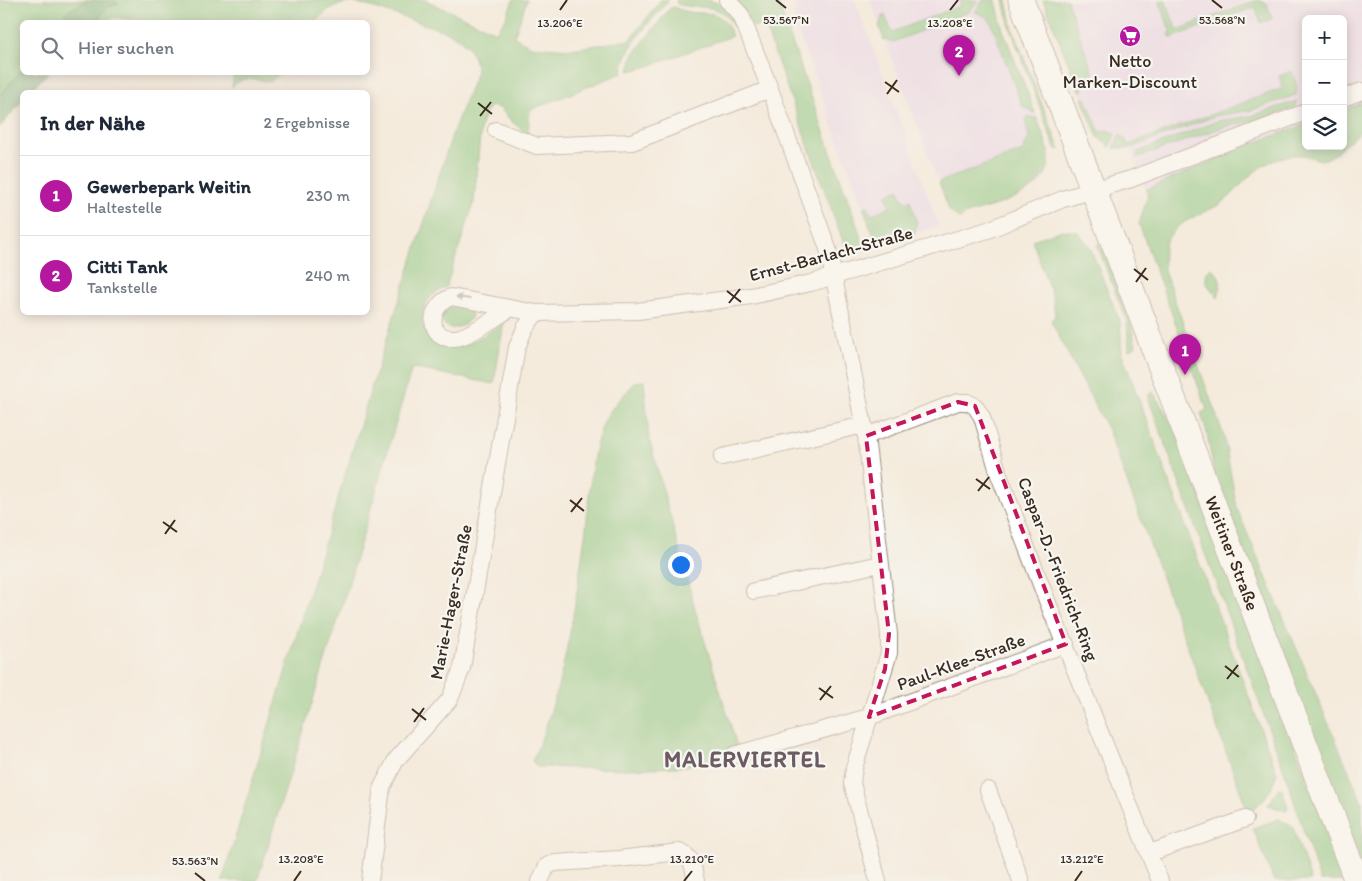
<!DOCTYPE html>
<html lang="de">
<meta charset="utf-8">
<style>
:root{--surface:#fff;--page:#f6f6f7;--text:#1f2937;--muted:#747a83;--line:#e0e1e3;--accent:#b5179e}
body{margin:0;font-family:Itim,sans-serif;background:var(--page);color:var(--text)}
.controls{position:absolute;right:15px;top:15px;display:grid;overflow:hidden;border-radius:8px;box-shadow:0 2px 12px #0003}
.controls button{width:45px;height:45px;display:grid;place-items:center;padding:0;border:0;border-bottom:1px solid var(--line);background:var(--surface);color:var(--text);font:25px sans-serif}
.you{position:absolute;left:680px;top:564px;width:18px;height:18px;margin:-12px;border:4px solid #fff;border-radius:50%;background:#1a73e8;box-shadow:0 0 0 8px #1a73e833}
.badge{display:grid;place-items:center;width:32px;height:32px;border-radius:50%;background:var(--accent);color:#fff;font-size:16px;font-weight:700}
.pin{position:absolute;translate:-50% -41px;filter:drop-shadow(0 1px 2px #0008)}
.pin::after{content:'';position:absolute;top:26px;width:18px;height:15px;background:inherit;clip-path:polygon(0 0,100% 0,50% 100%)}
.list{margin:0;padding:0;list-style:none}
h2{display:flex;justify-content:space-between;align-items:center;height:65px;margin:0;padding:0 20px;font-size:21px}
h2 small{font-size:16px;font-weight:400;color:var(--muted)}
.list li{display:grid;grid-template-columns:32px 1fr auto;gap:15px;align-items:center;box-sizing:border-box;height:80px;padding:0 20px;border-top:1px solid var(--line)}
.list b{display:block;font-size:19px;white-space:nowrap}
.list p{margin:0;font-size:16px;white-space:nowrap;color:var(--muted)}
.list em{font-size:16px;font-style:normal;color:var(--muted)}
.icon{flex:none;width:28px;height:28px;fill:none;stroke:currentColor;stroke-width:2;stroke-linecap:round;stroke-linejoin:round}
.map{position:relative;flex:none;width:1362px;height:881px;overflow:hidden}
.search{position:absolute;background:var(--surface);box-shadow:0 2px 12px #0003;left:20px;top:20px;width:350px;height:55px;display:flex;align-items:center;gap:12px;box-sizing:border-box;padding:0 18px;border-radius:8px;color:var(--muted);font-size:19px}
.panel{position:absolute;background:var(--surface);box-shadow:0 2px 12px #0003;left:20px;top:90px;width:350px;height:225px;border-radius:8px}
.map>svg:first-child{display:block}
.built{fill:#e9d2ee}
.green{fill:#85c57c;stroke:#60784d}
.forest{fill:#6caa6c;stroke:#546a45}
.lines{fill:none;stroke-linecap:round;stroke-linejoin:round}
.minor-casing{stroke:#988a7d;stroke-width:18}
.primary-casing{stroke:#988a7d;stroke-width:27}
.minor{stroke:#fff;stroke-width:16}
.primary{stroke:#fff;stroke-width:25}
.oneway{fill:#a79f9a}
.marked{fill:none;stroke:#c2185b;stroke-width:4;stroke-dasharray:10 6;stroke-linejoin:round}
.ticks{fill:none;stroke:#3b2a1e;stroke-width:2}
.labels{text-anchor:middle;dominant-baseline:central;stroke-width:4.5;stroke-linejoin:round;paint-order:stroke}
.poi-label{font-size:18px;fill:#3b2a1e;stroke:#f6f6f2}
.street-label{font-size:18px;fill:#3b2a1e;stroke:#f6f6f2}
.district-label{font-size:22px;font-weight:bold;letter-spacing:1px;fill:#6d5b62;stroke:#f6f6f2}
.ticks-label{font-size:12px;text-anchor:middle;fill:#3b2a1e;stroke:#f6f6f2;stroke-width:4.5;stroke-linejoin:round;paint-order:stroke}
</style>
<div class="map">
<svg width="1362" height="881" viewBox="0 0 1362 881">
<rect width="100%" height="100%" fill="#f6f6f2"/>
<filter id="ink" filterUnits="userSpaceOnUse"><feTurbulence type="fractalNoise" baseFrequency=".02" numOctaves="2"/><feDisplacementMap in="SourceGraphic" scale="10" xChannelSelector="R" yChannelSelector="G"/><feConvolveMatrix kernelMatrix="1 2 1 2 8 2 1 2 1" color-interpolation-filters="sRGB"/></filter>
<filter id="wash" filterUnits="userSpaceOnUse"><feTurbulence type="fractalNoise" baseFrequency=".0096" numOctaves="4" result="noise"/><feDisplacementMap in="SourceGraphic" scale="20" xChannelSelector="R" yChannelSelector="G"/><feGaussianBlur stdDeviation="1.12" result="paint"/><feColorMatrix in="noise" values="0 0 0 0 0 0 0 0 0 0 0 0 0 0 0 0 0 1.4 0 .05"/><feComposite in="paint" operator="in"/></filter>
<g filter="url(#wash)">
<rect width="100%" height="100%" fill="#f4ebdc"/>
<!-- built -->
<path class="built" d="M 797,0 L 855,0 L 939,226 L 880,245 L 874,237 L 796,26 L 794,13 Z
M 870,0 L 996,0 L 1002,27 L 1046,142 L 1049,158 L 1045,178 L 1035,188 L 964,215 L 961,219 L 949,210 Z
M 1043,0 L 1362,0 L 1362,103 L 1343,110 L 1343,19 L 1306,19 L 1306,124 L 1241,148 L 1146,190 L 1131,148 L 1114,148 L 1098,137 Z"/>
<!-- green -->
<path class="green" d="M 0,0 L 87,0 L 68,11 L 57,22 L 22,22 L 22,70 L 0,95 Z
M 114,0 L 425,0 L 496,32 L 507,16 L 513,0 L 527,0 L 514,37 L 531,46 L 571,49 L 630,40 L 661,0 L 669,0 C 651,22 625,44 622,73 L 530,110 L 528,135 L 511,121 L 500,108 L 491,106 L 486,111 L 481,125 L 474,202 L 446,287 C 439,291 430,295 426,304 C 416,324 429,348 452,347 C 471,346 489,332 504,322 L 494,384 L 412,368 L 340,613 L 257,881 L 222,881 L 379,363 L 454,129 L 477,71 L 474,58 L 467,46 L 459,39 L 448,32 L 375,8 L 351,2 L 338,5 L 328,10 L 314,22 L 149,22 L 115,17 L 95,22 L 108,7 L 118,4 Z
M 676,0 L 707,0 L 725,5 L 739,27 L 732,25 C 719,0 701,11 677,4 Z
M 737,0 L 777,0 L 865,248 C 854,252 849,251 843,241 L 766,30 L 760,26 L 753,27 Z
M 961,0 L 978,0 L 969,12 L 893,42 L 884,40 L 879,26 L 883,16 L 885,15 L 892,32 L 960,6 Z
M 983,0 L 996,0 L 1002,27 L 1035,113 L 1022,106 L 991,22 L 985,16 L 975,12 Z
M 1004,0 L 1007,0 L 1013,30 L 1060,150 L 1055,148 L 1009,24 Z
M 1043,0 L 1067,0 L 1093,73 L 1093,80 L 1082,84 L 1083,91 L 1079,90 Z
M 1159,0 L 1165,0 L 1177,30 L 1258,0 L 1267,4 L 1272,19 L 1261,23 L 1255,7 L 1171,38 L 1169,34 L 1171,33 Z
M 674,7 C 701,21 720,0 732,36 L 646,67 L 629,71 L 633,55 L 670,8 Z
M 1292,71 L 1297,87 L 1296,95 L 1252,110 L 1216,116 L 1131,148 L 1114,148 L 1119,135 L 1124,137 L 1128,145 L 1283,88 L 1279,76 Z
M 234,73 L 234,72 L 280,73 L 270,82 C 254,79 244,75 232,87 Z
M 1085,97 L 1100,132 L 1107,130 L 1115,133 L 1110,147 L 1098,137 L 1082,99 Z
M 1297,101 L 1294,108 L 1256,121 L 1227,126 L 1136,158 L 1138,152 L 1217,121 L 1251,116 Z
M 1362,103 L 1362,130 L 1343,146 L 1343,110 Z
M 1030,117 L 1037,118 C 1041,131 1049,145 1049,159 C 1050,194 991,206 964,215 L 959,220 L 949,210 L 939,182 L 1023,151 L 1029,137 L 1025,119 Z
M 1306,124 L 1306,146 L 1343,146 C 1317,172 1319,153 1295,155 C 1288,155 1279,159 1273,161 C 1253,168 1241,187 1226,200 C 1206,215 1180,217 1167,240 C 1162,248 1164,262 1164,271 L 1224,436 L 1237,509 L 1362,802 L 1362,868 L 1216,483 L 1207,433 L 1201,413 L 1207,410 L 1139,224 L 1148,195 L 1146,190 L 1241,148 Z
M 899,189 L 903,201 L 910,200 L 917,223 L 914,234 L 880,245 L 874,237 L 863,207 L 868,206 L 871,215 L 890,206 L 886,195 Z
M 1062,230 L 1078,232 L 1090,247 L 1120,322 L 1122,354 L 1277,773 C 1271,791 1264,803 1248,812 L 1108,430 L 1051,321 L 1055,316 L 1053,298 L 1032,240 Z
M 1102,241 L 1127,305 L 1136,347 L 1129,350 L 1127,322 L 1097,245 Z
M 1211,268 C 1223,277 1221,284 1218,298 L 1206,283 L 1206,273 Z
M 453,306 L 467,308 L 471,312 L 472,317 C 464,327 449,334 442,321 L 446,309 Z
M 644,381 L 649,438 L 697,616 L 741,759 L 677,767 L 629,769 L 537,767 L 532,761 C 565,688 575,607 586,528 C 590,494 590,452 605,420 C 612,405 625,395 635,382 Z
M 1153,392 L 1173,425 L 1346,881 L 1320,881 L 1285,773 L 1149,400 L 1149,394 Z
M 1279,788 L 1282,789 L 1288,808 L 1286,811 L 1268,805 Z
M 1279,819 L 1293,827 L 1311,881 L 1274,881 L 1253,828 Z"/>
<!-- forest -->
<path class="forest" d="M 87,0 L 114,0 L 118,4 L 108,7 L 95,22 L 57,22 L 68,11 Z
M 22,70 L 22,72 L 48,73 L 29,92 L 22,92 L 22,101 L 0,127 L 0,95 Z"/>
</g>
<g filter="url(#ink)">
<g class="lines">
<!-- minor casing -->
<g class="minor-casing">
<path id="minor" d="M 727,0 L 741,15 L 770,89 L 828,249 L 866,436 L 889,634 L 889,653 L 854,768 L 852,783 L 878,881
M 1343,98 L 1362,91
M 496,130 L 537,146 L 632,142 L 770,89
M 510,309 C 497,316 468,338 454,338 C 426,339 428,306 451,297 L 536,313 L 638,311 L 751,296 L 811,283 L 988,230 L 1063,199 L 1131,179 L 1306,112
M 866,436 L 958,402 L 967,402 L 975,406 L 982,417 L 999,475 L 1048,603 L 1160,881
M 722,457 L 864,425
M 754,591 L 880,564
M 734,755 L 869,717 L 1066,644
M 988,790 L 1021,881
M 1150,853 L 1245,819
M 370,881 L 382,787 L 396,760 L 450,699 L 462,668 L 517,347 L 525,328 L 536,313
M 540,881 L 547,866 L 555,863 L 619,859 L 679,852 C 693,856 693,868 696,881"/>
</g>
<!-- primary casing -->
<g class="primary-casing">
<g id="primary">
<path id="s1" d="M 1021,0 L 1357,881"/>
</g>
</g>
<!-- minor -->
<use href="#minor" class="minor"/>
<!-- primary -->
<use href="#primary" class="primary"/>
</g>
<!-- one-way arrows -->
<defs><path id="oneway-solid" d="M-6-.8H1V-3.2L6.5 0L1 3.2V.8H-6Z" transform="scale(1.25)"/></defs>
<use class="oneway" href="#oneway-solid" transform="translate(463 298) rotate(-172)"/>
</g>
<!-- marked area -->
<path d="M0 0H1362V881H0ZM 958,402 L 975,406 L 1066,644 L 869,717 L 885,669 L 889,634 L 866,436 Z" fill="#f4ebdc" fill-opacity=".55" fill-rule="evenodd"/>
<path class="marked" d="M 958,402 L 975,406 L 1066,644 L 869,717 L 885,669 L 889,634 L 866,436 Z"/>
<!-- ticks -->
<path class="ticks" d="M 776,0 L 786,8M 1212,0 L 1222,8M 560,10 L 567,0M 950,10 L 958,0M 885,82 L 899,92M 887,94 L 897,80M 478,103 L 492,114M 480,116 L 491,102M 1134,269 L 1148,280M 1136,282 L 1146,268M 727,291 L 741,302M 729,303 L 740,289M 976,479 L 990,489M 978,491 L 989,477M 570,500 L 584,511M 571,512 L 582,498M 163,522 L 177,532M 165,534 L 175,520M 1225,666 L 1239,677M 1227,679 L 1238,665M 819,688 L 833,698M 820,700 L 831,686M 412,709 L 426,720M 414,722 L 424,708M 195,873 L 205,881M 294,881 L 301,871M 684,881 L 692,871M 1075,881 L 1082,871"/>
<!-- icons -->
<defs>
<g id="supermarket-disc" transform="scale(1.125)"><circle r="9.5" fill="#b5179e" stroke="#f6f6f2"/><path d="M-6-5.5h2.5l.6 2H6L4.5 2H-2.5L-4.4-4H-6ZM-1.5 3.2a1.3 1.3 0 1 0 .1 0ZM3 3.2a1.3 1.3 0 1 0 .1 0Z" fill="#fff"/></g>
</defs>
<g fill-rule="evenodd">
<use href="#supermarket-disc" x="1130" y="36"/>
</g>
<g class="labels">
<!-- poi labels -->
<g class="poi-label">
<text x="1130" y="61">Netto<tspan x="1130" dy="21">Marken-Discount</tspan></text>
</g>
<!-- street labels -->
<g class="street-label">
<text transform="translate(831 254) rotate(-15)">Ernst-Barlach-Straße</text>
<text stroke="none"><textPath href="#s1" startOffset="592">Weitiner Straße</textPath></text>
<text transform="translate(1058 569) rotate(69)">Caspar-D.-Friedrich-Ring</text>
<text transform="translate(451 602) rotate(-79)">Marie-Hager-Straße</text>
<text transform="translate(961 662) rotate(-20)">Paul-Klee-Straße</text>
</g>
<!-- district labels -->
<g class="district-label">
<text x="745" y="759">MALERVIERTEL</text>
</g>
</g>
<g class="ticks-label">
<text x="1222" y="24">53.568°N</text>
<text x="786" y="24">53.567°N</text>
<text x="560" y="27">13.206°E</text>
<text x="950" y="27">13.208°E</text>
<text x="301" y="863">13.208°E</text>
<text x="692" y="863">13.210°E</text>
<text x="1082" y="863">13.212°E</text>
<text x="195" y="865">53.563°N</text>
</g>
</svg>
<div class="controls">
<button>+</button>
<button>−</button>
<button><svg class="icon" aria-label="layers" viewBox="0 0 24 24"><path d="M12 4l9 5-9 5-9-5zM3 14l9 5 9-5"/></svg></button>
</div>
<div class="you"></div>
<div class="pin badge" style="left:1185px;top:375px">1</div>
<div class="pin badge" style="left:959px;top:76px">2</div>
<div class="search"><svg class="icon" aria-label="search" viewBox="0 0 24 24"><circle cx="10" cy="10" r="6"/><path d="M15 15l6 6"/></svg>Hier suchen</div>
<section class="panel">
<h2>In der Nähe<small>2 Ergebnisse</small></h2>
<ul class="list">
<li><span class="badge">1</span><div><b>Gewerbepark Weitin</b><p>Haltestelle</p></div><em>230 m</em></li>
<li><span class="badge">2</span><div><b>Citti Tank</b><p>Tankstelle</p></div><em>240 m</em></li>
</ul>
</section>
</div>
